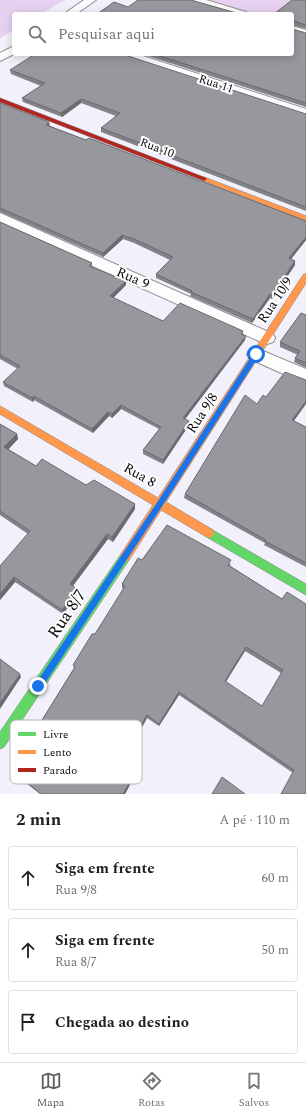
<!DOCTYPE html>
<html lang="pt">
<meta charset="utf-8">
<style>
:root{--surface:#fff;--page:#f6f6f6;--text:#202124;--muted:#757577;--line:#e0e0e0;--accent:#5d5d60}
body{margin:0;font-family:Spectral,serif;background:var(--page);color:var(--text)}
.stop{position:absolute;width:12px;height:12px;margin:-9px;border:3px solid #1a73e8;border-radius:50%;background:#fff}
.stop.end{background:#1a73e8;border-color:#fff;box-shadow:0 1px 4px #0008}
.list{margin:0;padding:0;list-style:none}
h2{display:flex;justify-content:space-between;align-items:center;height:52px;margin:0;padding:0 16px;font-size:17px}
h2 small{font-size:13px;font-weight:400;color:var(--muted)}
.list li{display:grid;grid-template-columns:26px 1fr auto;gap:12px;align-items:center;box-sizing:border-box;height:64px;margin:0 8px 8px;padding:0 8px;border:1px solid var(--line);border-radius:4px}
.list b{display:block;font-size:15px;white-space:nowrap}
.list p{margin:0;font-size:13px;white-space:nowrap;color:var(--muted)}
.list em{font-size:13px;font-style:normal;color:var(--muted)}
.icon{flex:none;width:22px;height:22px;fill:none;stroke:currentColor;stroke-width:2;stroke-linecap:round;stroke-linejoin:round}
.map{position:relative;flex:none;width:306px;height:794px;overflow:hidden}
.search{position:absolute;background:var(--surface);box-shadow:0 2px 10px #0003;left:12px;right:12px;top:12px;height:44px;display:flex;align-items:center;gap:10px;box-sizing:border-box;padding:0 14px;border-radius:4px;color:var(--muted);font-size:15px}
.sheet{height:268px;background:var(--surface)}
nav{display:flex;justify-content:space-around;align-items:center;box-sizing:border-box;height:56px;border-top:1px solid var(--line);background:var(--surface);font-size:11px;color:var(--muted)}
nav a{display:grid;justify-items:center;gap:2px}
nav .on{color:var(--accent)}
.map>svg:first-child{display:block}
.green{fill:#e6d1f1}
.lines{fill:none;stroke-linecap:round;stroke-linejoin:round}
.street-casing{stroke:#909094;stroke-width:2}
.fast-casing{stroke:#87868b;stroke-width:1}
.slow-casing{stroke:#87868b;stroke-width:1}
.jam-casing{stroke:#87868b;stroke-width:1}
.street{fill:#fdfdfe;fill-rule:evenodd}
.fast{fill:#63d668;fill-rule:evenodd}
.slow{fill:#ff974d;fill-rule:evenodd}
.jam{fill:#b3261e;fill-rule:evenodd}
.wall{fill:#828388;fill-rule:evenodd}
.shaded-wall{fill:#6a6a6f}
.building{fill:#97989e;stroke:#6a6a6f;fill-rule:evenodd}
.route{fill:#1a73e8}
.labels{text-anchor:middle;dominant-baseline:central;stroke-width:4;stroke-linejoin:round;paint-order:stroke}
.far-street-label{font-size:12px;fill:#0d0d0d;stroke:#fff}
.street-label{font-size:14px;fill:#0d0d0d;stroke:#fff}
.near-street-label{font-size:17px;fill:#0d0d0d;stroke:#fff}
.key{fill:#fff;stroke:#b6b6b6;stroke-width:1}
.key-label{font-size:11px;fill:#0d0d0d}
</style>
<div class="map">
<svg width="306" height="794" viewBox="0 0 306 794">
<rect width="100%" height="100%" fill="#f2f1fb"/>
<!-- green -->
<path class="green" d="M 0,0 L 65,0 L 41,14 L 14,14 L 14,30 L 0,38 Z
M 210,0 L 293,0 L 275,14 L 249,14 L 208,2 Z"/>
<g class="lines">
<!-- street casing -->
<g class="street-casing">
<path id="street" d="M 84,0 L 96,0 L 76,14 L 64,14 Z
M 190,0 L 206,0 L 246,12 L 247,14 L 231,14 L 191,2 Z
M 292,26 L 306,30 L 306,36 L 292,32 Z
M 14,46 L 14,54 L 0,61 L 0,53 Z
M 119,54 L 137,54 L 306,109 L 306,117 L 121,56 Z
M 0,213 L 273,334 L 275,338 L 273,342 L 267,344 L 261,342 L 0,224 Z
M 256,348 L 306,369 L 306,384 L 250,359 L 247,354 L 250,349 Z"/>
</g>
<!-- fast casing -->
<g class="fast-casing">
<path id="fast" d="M 209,528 L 306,584 L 306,595 L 205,536 L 204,533 L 205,530 Z
M 125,552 L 129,554 L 130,557 L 129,560 L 4,747 L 0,749 L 0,732 L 121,554 Z"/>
</g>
<!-- slow casing -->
<g class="slow-casing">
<path id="slow" d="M 204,177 L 306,216 L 306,221 L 202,180 L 201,179 Z
M 306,274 L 306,283 L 166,502 L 213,530 L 214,533 L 213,536 L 209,538 L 205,536 L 161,510 L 129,560 L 125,562 L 121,560 L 120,557 L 121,554 L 153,505 L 0,414 L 0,406 L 158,498 L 303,275 Z"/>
</g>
<!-- jam casing -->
<g class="jam-casing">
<path id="jam" d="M 0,98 L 206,178 L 207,179 L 204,181 L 202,180 L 0,102 Z"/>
</g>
<!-- street -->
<use href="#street" class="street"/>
<!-- fast -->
<use href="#fast" class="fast"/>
<!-- slow -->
<use href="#slow" class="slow"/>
<!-- jam -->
<use href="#jam" class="jam"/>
</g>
<!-- wall -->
<path class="wall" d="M 306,0 L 306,29 L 292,25 L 292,14 Z
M 306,33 L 306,107 L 142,54 L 292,54 Z
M 10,70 L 306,114 L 306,211 L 101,132 L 101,128 L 116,116 L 81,103 L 62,117 L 23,102 L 22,98 L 41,86 L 11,74 Z
M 0,103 L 50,126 L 86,140 L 306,240 L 291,259 L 295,261 L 295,265 L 272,299 L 270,298 L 252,323 L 190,296 L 191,294 L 156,278 L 156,274 L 170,260 L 134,243 L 123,239 L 103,257 L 0,212 Z
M 0,222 L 92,263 L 92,267 L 126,285 L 113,298 L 163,321 L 243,331 L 243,335 L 245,340 L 185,419 L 189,425 L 163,464 L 143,454 L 143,450 L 159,429 L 121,409 L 112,418 L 109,416 L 93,433 L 34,400 L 33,402 L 4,386 L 3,382 L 18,369 L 0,359 Z
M 306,315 L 306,368 L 294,362 L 295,358 L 298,355 L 280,347 L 280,342 Z
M 266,397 L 293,421 L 306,427 L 306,567 L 264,545 L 265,543 L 184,498 L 185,494 L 257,404 Z
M 0,424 L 17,434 L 18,439 L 8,449 L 36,466 L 135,504 L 135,509 L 113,542 L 108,539 L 73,586 L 78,593 L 63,614 L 15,582 L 0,600 L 28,534 L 0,515 Z
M 142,560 L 231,564 L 230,566 L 282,599 L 306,794 L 293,773 L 179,695 L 159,726 L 147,718 L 128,753 L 141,762 L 141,764 L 125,794 L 40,794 L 12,772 L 11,770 L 74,668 L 73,665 L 95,634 L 124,589 L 122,588 L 122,584 ZM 245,651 L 281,673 L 262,706 L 226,682 Z"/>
<!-- shaded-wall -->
<path class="shaded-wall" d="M 81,99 L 81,103 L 62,117 L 61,113 Z
M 49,122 L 50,126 L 46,125 Z
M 122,235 L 123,239 L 103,257 L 103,253 Z
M 306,237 L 306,240 L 288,263 L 289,258 Z
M 295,261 L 295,265 L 272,299 L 272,295 Z
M 126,281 L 126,285 L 111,300 L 110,296 Z
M 270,294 L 270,298 L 252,323 L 253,319 Z
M 246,336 L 245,340 L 183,422 L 183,418 Z
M 34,396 L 34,400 L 33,402 L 32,398 Z
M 306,401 L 306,404 L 291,425 L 292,420 Z
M 121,405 L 121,409 L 112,418 L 112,414 Z
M 108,412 L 109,416 L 93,433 L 92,429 Z
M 189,421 L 189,425 L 163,464 L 163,460 Z
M 17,434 L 18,439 L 6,452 L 4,447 Z
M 135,504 L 135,509 L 113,542 L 112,537 Z
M 107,534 L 108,539 L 71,588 L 70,584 Z
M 14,577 L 15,582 L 0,600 L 0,594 Z
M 77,589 L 78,593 L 63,614 L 62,610 Z
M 246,647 L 245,651 L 224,684 L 225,681 Z
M 20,674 L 21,677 L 0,709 L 0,703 Z
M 179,692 L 179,695 L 159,726 L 159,724 Z
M 147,715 L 147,718 L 127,755 L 127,752 Z
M 141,762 L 141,764 L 125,794 L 123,794 Z"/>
<!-- building -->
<path class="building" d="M 138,0 L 191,0 L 240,14 L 97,14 L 114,2 L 128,7 Z
M 292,0 L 306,0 L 306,25 L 293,21 L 292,21 L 292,14 L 274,14 Z
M 292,29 L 306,33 L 306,103 L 154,54 L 292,54 Z
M 35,54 L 122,54 L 306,114 L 306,207 L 101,128 L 120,113 L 81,99 L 61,113 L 22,98 L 45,83 L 10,70 Z
M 0,103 L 49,122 L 46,125 L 86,140 L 89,138 L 306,221 L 306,237 L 289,258 L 295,261 L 272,295 L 270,294 L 253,319 L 191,292 L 192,291 L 156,274 L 173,257 L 134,239 L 122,235 L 103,253 L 0,208 Z
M 0,222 L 92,263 L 89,266 L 126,281 L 110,296 L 163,321 L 180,303 L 243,331 L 241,334 L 246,336 L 183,418 L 189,421 L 163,460 L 143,450 L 161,427 L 121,405 L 112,414 L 108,412 L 92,429 L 34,396 L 32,398 L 3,382 L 20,366 L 0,355 Z
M 301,313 L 306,315 L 306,363 L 295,358 L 300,351 L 280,342 Z
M 285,372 L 306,380 L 306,401 L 292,420 L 306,427 L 306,563 L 265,541 L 266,540 L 185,494 L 245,395 L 257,404 L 263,395 L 266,397 Z
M 0,424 L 17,434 L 4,447 L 36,466 L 42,459 L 86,485 L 94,480 L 135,504 L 112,537 L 107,534 L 70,584 L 77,589 L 62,610 L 14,577 L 0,594 L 0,566 L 30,531 L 0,511 Z
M 167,525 L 231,560 L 228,565 L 282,599 L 287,592 L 306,604 L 306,794 L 281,794 L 294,770 L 179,692 L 159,724 L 147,715 L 127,752 L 141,762 L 123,794 L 41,794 L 11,770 L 75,667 L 73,665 L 92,634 L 95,634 L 125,586 L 122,584 L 138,558 L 142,560 ZM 246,647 L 283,670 L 262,706 L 225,681 Z
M 0,659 L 20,674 L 0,703 Z
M 222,777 L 245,794 L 212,794 Z"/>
<!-- route -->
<path class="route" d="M 254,352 L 260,354 L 163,505 L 41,689 L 36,689 L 36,683 L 158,501 Z"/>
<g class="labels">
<!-- far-street labels -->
<g class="far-street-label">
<text transform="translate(216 84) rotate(18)">Rua 11</text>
<text transform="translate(157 148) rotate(21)">Rua 10</text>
</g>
<!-- street labels -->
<g class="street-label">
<text transform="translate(133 278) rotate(24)">Rua 9</text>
<text transform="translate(275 300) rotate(-57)">Rua 10/9</text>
<text transform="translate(202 413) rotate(-57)">Rua 9/8</text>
<text transform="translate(140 475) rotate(30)">Rua 8</text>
</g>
<!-- near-street labels -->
<g class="near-street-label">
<text transform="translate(67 614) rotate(-56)">Rua 8/7</text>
</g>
</g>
<!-- legend -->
<rect x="10" y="720" width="132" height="64" rx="6" class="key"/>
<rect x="18" y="732" width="18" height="4" fill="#63d668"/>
<rect x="18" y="750" width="18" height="4" fill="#ff974d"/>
<rect x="18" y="768" width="18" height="4" fill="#b3261e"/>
<g class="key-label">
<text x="43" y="738">Livre</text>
<text x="43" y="756">Lento</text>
<text x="43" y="774">Parado</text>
</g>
</svg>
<div class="stop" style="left:256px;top:354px"></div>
<div class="stop end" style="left:38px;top:686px"></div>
<div class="search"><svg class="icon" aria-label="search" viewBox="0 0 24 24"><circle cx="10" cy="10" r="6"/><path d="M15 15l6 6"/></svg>Pesquisar aqui</div>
</div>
<section class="sheet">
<h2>2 min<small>A pé · 110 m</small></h2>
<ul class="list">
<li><svg class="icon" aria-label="ahead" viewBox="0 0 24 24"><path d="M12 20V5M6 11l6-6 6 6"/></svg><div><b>Siga em frente</b><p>Rua 9/8</p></div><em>60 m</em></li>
<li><svg class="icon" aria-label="ahead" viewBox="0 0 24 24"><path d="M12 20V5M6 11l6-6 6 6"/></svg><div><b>Siga em frente</b><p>Rua 8/7</p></div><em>50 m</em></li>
<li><svg class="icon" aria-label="arrive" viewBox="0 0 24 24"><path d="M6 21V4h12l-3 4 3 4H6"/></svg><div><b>Chegada ao destino</b></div></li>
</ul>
</section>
<nav>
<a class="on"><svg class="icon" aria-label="map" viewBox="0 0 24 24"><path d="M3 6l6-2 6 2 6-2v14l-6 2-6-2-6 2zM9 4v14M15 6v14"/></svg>Mapa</a>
<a><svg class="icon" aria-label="directions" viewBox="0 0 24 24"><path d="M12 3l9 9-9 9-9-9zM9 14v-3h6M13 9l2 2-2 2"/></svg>Rotas</a>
<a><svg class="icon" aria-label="saved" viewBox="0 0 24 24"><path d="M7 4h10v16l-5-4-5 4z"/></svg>Salvos</a>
</nav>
